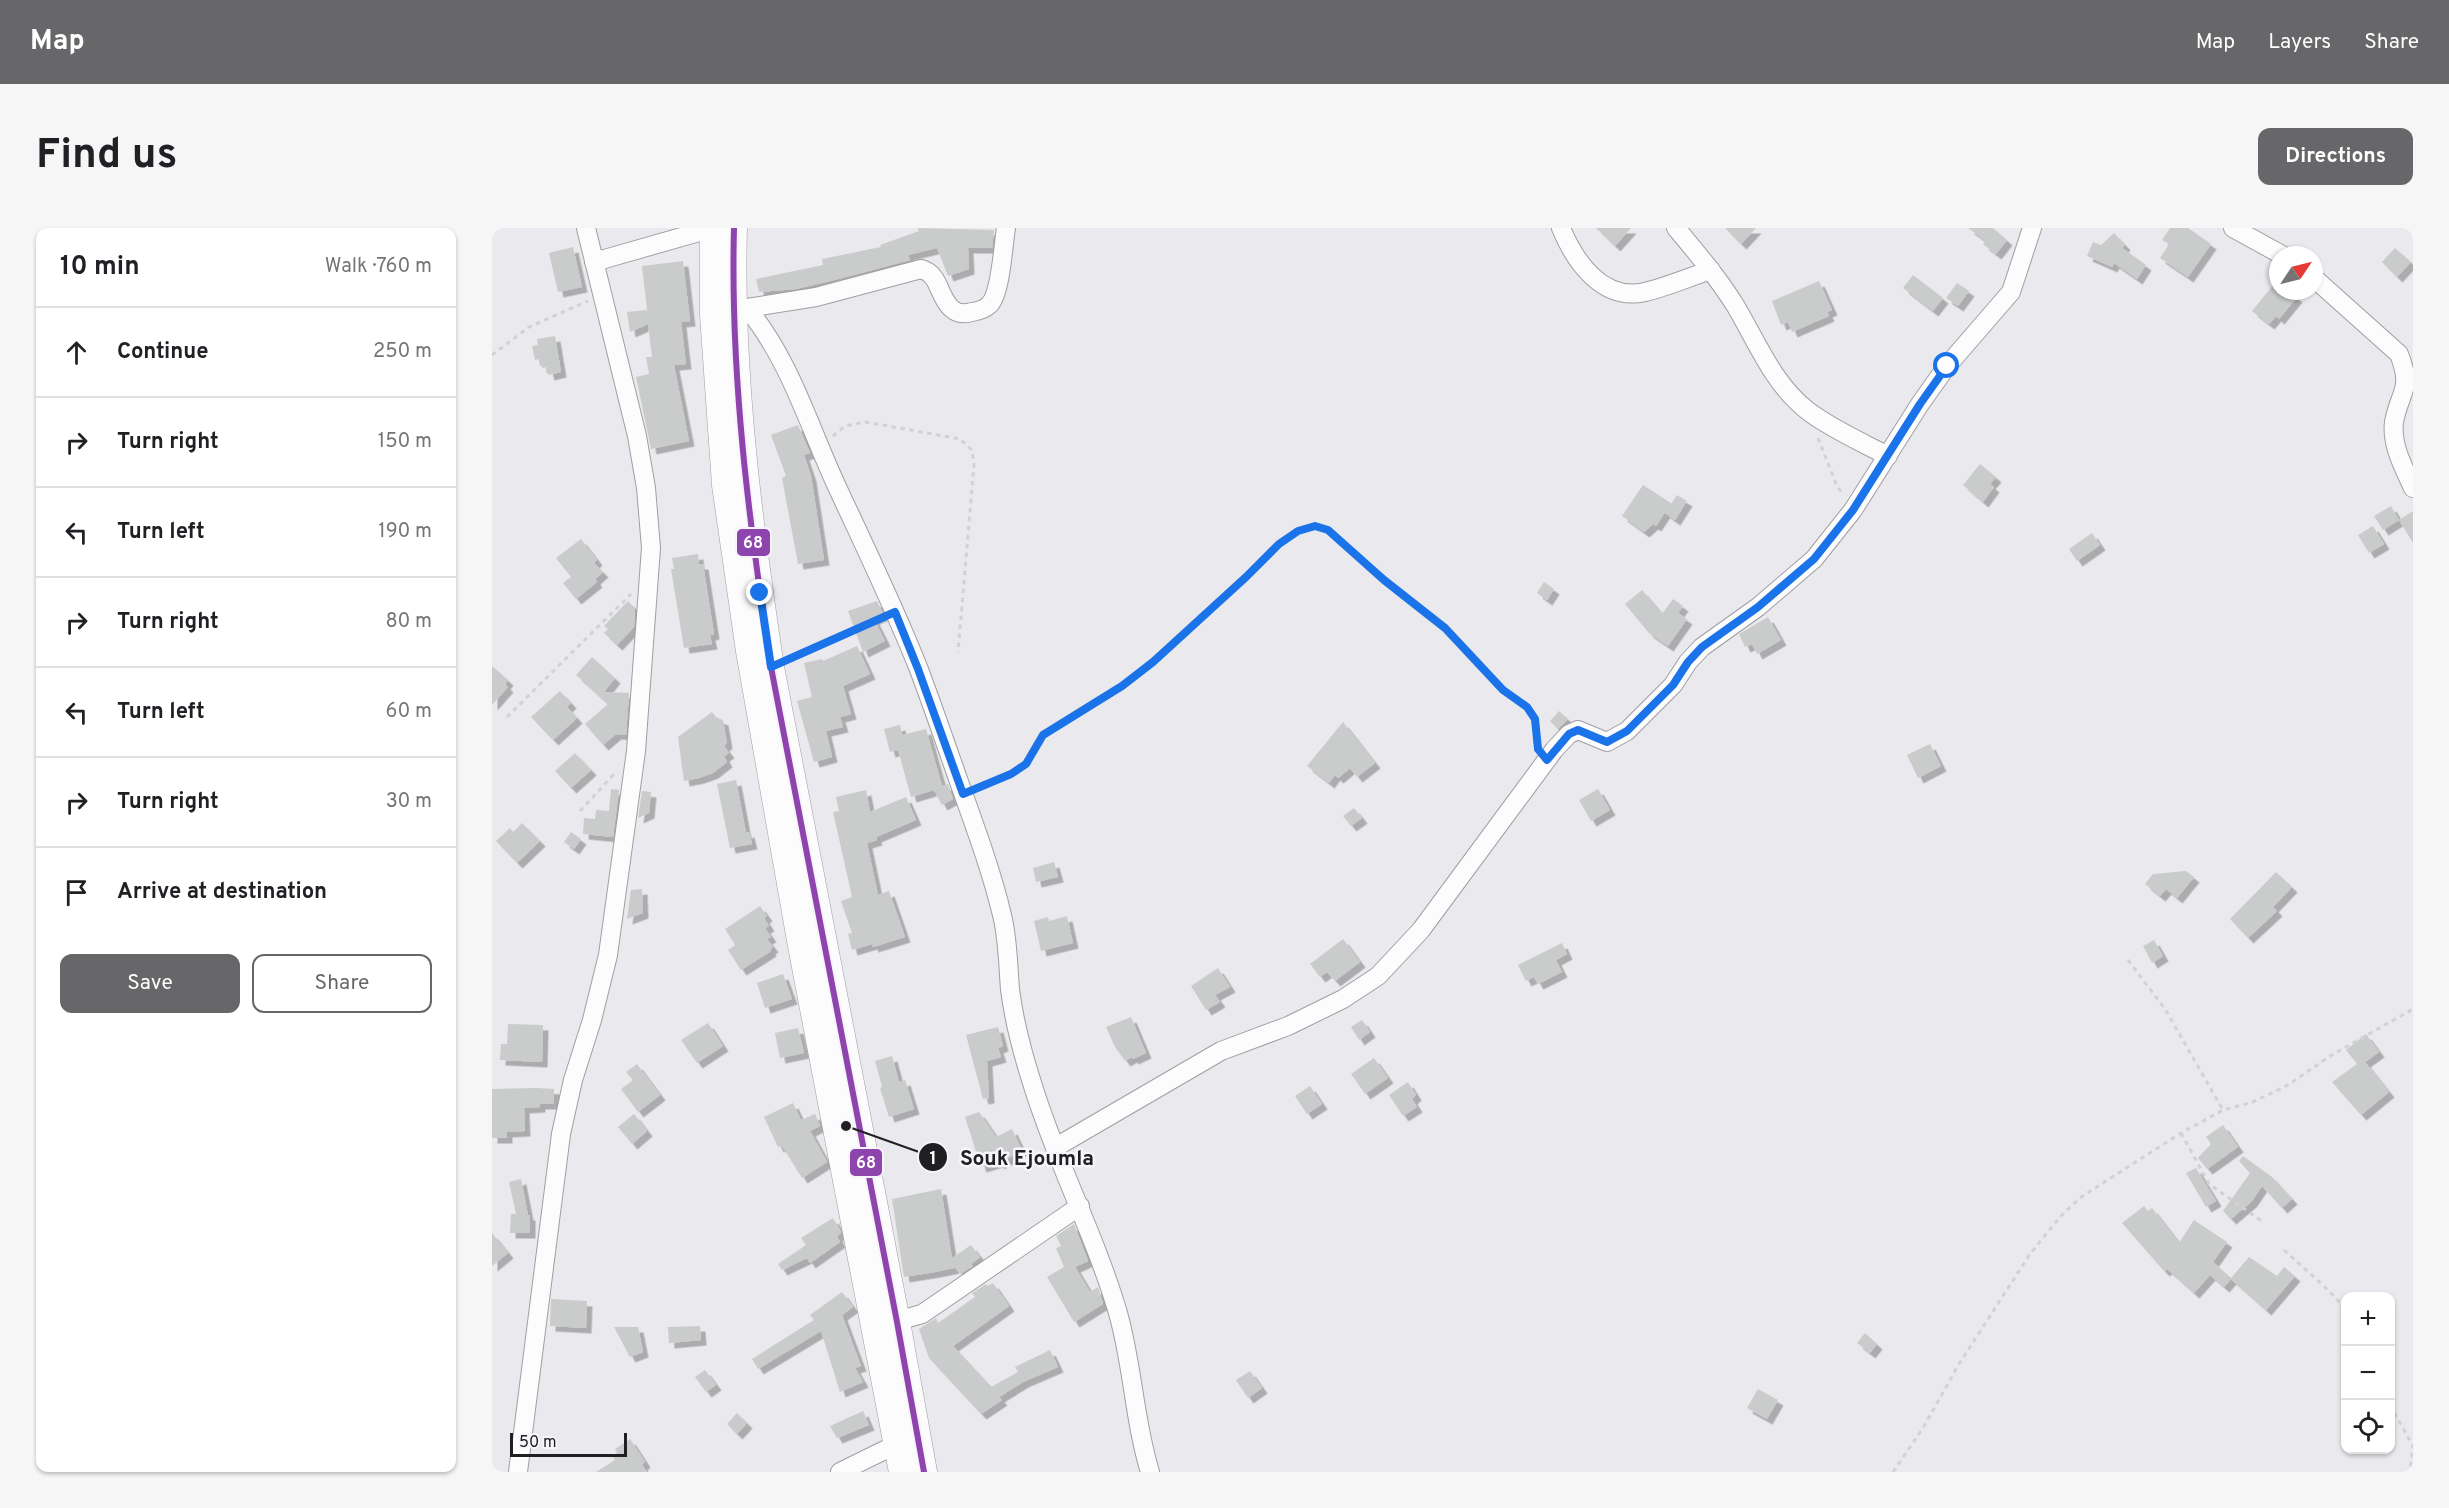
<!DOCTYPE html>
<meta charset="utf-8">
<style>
:root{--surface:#fff;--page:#f6f6f6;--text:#202124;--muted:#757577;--line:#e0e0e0;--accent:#676669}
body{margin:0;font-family:Overpass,sans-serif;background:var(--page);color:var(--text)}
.controls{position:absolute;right:18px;bottom:18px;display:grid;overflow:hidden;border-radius:12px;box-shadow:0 2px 4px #0004}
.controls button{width:54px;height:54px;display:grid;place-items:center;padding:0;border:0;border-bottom:2px solid var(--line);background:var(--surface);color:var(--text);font:30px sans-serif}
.compass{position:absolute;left:1777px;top:18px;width:54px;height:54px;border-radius:50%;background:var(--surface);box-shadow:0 2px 4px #0004;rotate:55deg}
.scale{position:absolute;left:18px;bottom:15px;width:117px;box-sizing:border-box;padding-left:6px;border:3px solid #202022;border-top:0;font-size:16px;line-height:21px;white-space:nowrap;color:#202022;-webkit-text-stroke:4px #f7f4fc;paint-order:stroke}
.stop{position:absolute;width:18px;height:18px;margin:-14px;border:4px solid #1a73e8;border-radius:50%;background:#fff}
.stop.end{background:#1a73e8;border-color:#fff;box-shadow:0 2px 6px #0008}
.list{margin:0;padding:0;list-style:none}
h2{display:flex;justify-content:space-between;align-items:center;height:78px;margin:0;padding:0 24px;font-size:26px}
h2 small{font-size:20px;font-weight:400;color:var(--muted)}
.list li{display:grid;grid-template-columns:39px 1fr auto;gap:18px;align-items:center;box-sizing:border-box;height:90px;padding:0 24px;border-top:2px solid var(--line)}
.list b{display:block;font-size:22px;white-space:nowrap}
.list em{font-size:20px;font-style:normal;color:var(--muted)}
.actions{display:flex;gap:12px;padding:18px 24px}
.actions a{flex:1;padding:14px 0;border:2px solid var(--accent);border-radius:12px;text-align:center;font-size:21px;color:var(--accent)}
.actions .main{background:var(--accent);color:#fff}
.icon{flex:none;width:33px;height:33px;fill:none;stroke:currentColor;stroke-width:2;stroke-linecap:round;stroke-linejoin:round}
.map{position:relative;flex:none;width:1921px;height:1244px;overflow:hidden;border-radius:12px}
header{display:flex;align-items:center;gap:36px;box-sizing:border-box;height:84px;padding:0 30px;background:var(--accent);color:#fff}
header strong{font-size:28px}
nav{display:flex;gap:33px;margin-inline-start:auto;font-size:21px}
.intro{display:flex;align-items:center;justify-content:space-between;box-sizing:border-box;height:144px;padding:0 36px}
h1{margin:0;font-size:42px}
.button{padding:15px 27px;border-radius:12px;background:var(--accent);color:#fff;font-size:21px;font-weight:700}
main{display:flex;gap:36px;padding:0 36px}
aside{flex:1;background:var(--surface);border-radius:12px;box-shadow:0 2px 4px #0004}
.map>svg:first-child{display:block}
.building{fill:#cacbcb;filter:url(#shadow)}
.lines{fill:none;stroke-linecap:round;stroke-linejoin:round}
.minor-casing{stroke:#9f9ea2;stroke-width:20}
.secondary-casing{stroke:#9f9ea2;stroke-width:27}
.path{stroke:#d2d2d3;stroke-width:3;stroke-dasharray:4.5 4.5;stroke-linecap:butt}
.minor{stroke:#fcfcfc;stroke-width:18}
.secondary{stroke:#fcfcfc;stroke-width:26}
.bus-1-casing{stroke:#f7f4fc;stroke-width:10}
.bus-1{stroke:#8e44ad;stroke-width:6}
.route{stroke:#1a73e8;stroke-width:8}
.leader{fill:none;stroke:#202022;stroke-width:2}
.callout-dot{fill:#202022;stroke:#f7f4fc;stroke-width:2}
.mark-label{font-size:18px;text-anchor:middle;font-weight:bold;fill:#fff}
.callout-label{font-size:21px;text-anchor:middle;font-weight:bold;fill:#202022;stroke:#f7f4fc;stroke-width:5;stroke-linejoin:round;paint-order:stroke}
.line-badge{stroke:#f7f4fc;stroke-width:2}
.badge-label{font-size:16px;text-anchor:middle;font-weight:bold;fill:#fff}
</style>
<header>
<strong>Map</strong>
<nav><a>Map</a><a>Layers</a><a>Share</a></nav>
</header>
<div class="intro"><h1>Find us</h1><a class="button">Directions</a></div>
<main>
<aside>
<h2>10 min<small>Walk · 760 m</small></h2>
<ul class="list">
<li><svg class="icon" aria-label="ahead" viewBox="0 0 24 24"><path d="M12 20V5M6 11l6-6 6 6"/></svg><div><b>Continue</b></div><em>250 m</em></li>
<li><svg class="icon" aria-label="right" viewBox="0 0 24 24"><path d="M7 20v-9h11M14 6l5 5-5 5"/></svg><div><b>Turn right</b></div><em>150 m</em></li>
<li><svg class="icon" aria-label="left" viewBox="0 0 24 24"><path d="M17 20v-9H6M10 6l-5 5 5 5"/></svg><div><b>Turn left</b></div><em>190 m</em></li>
<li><svg class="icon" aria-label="right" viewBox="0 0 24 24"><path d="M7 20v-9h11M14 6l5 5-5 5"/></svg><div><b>Turn right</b></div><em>80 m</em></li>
<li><svg class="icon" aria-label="left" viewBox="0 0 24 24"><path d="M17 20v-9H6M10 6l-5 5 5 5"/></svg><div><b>Turn left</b></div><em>60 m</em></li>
<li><svg class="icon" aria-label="right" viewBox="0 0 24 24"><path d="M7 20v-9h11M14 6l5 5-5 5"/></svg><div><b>Turn right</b></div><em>30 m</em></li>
<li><svg class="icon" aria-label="arrive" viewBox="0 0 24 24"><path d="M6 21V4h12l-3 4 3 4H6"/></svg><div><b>Arrive at destination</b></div></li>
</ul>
<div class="actions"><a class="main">Save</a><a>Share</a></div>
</aside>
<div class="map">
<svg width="1921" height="1244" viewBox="0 0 1921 1244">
<defs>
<filter id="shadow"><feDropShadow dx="5.5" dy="5.5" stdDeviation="0" flood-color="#0004"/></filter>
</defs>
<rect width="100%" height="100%" fill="#eae9ed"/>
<!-- building -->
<path class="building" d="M 426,0 L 502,2 L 500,20 L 476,20 L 477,41 L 456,48 L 445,20 L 416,27 L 418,32 L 346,51 L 304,61 L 267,64 L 264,51 L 331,37 L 330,31 L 389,19 L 388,17 L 427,3 Z
M 1104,0 L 1139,0 L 1123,18 Z
M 1233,0 L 1264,0 L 1249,16 Z
M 1476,0 L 1501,0 L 1515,12 L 1504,26 L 1491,16 L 1494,13 Z
M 1678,0 L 1696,0 L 1719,16 L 1696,49 L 1668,30 L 1677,16 L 1670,12 Z
M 1622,5 L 1633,17 L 1630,20 L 1654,37 L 1645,51 L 1622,35 L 1620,39 L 1595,28 L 1601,14 L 1609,17 Z
M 81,19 L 90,59 L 66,64 L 57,25 Z
M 1903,20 L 1919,34 L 1905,49 L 1890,34 Z
M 191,33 L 198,93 L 189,94 L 194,136 L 182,137 L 197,213 L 159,221 L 144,149 L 157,146 L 154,129 L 160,129 L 156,96 L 138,104 L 135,84 L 155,82 L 150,38 Z
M 1421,47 L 1451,70 L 1441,83 L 1411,60 Z
M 1786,51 L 1786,63 L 1797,63 L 1805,69 L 1787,91 L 1784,88 L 1777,96 L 1760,83 Z
M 1327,53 L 1340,82 L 1335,84 L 1337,88 L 1300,104 L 1296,94 L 1289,97 L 1280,73 Z
M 1465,55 L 1477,63 L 1466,78 L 1454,70 Z
M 63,108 L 69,144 L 57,147 L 55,139 L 50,140 L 48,131 L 43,132 L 40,118 L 46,117 L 45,111 Z
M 306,197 L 318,225 L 312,227 L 319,248 L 332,332 L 306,336 L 290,250 L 294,248 L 279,207 Z
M 1488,236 L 1504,249 L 1498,256 L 1502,259 L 1491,274 L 1471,257 Z
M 1151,257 L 1179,275 L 1164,298 L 1161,296 L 1152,304 L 1130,288 Z
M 1185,267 L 1195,273 L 1183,292 L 1173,285 Z
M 1899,278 L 1907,292 L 1891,302 L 1882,288 Z
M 1921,283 L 1921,315 L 1907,292 Z
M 1881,298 L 1892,316 L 1877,325 L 1866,307 Z
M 1600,305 L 1608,317 L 1585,333 L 1577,321 Z
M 89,311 L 105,332 L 102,335 L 111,344 L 103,351 L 105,354 L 84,371 L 71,355 L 79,349 L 64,330 Z
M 206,326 L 207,336 L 211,336 L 222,406 L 218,407 L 220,416 L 192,420 L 179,341 L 182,341 L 180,330 Z
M 1052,354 L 1062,361 L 1055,372 L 1045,365 Z
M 1150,362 L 1170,386 L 1181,371 L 1191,378 L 1186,385 L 1195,391 L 1176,418 L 1157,405 L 1133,376 Z
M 136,373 L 143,380 L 142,399 L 125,417 L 112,405 L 116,401 L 112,398 Z
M 385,373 L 392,387 L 382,391 L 393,413 L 371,424 L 356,383 Z
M 1276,389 L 1289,412 L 1265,426 L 1260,416 L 1253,419 L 1247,406 Z
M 365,418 L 378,446 L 351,458 L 359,486 L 348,489 L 351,499 L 334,503 L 340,529 L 322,534 L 305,473 L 320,469 L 312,435 L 330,431 L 331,433 Z
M 100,429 L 123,450 L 112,464 L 137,465 L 134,507 L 124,506 L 111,517 L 93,496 L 116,476 L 84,447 Z
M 0,438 L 16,452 L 13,456 L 16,459 L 0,477 Z
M 68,463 L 79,475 L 75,479 L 85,490 L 61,512 L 39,489 Z
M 1067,483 L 1076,491 L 1066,501 L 1058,493 Z
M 220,484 L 225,490 L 231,492 L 235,515 L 232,518 L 237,525 L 232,528 L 235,534 L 221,545 L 207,550 L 192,553 L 186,509 Z
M 851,494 L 883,535 L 865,549 L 858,540 L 846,550 L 843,547 L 837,555 L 815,538 Z
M 408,497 L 410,507 L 434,501 L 450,558 L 456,556 L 461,571 L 450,577 L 442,562 L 419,569 L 406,522 L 398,524 L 392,501 Z
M 1438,516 L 1449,538 L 1426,550 L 1415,527 Z
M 83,525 L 99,542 L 79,560 L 63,543 Z
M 244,552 L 254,605 L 257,604 L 260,616 L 238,620 L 225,556 Z
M 119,561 L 127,562 L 121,609 L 91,606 L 92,590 L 103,591 L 104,582 L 117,583 Z
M 1106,561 L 1118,582 L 1099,593 L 1087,572 Z
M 374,562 L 378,584 L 414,569 L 424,592 L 384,609 L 385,612 L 375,615 L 386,667 L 397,663 L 413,709 L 381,719 L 380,716 L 360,722 L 356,706 L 360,705 L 349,673 L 360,669 L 341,584 L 347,583 L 344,569 Z
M 150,563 L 159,564 L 157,585 L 146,590 Z
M 862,580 L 870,590 L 859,598 L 851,588 Z
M 30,595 L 48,613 L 25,635 L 4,613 L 18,600 L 21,604 Z
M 79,604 L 89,611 L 82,621 L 72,614 Z
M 562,634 L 566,649 L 544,654 L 541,640 Z
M 1694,643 L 1702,649 L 1685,670 L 1674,661 L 1668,668 L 1653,656 L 1661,646 Z
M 1784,644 L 1800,659 L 1781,679 L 1785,683 L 1756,710 L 1738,691 Z
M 150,661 L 151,685 L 135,691 L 139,662 Z
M 268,678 L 275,688 L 272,690 L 277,698 L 273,700 L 279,709 L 275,711 L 281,719 L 278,721 L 279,723 L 249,742 L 236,722 L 243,717 L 233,701 Z
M 575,688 L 581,715 L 549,723 L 542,693 L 556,689 L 557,693 Z
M 851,711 L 868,734 L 843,753 L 835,744 L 828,749 L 818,736 Z
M 1662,712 L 1671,728 L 1660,735 L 1651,718 Z
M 1070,715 L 1075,726 L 1064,732 L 1070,744 L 1046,756 L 1042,749 L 1034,753 L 1026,737 Z
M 726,740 L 738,759 L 723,767 L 728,774 L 714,782 L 699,758 Z
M 291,746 L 300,771 L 273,780 L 265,755 Z
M 639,789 L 654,825 L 641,831 L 640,829 L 633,833 L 623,819 L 614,799 Z
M 870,792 L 878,804 L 867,812 L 859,799 Z
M 216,795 L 231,818 L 205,835 L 189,812 Z
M 16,796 L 51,797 L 50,834 L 8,832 L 9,816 L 15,816 Z
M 506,799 L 511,818 L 506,820 L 509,829 L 495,833 L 497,870 L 491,871 L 474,807 Z
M 306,800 L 312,825 L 288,830 L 283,805 Z
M 1874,806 L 1887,824 L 1873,834 L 1897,864 L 1869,887 L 1840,854 L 1865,836 L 1854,822 Z
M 400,828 L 407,854 L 413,852 L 422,881 L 397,889 L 388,860 L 390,859 L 383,833 Z
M 882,830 L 896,850 L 873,866 L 859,846 Z
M 145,836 L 168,867 L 146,884 L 129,861 L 141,852 L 134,844 Z
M 916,854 L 924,867 L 920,871 L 925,879 L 911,888 L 897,867 Z
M 818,858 L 830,876 L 815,886 L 803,868 Z
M 45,860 L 62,861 L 62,876 L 48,876 L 48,879 L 32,880 L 33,903 L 15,904 L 15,910 L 0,910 L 0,861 Z
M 301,875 L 309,892 L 323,886 L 328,898 L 318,903 L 335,934 L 310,950 L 290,918 L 286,919 L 272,889 Z
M 487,884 L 504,909 L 520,901 L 530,922 L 507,936 L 506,934 L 489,939 L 473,889 Z
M 142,886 L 155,903 L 140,916 L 126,899 Z
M 1731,897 L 1746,919 L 1715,941 L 1706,930 L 1719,916 L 1714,909 Z
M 1751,928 L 1780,949 L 1800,971 L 1790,980 L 1770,958 L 1760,973 L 1739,991 L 1731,983 L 1758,945 L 1747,933 Z
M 1704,940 L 1724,973 L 1714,979 L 1694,945 Z
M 29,951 L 36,987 L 38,987 L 38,1005 L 18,1005 L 19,986 L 24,986 L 17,954 Z
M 449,961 L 460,1030 L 479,1017 L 488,1029 L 479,1036 L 481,1038 L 468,1046 L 462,1038 L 462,1040 L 443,1044 L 412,1049 L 400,971 Z
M 1652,978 L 1656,983 L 1660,980 L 1687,1015 L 1702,992 L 1735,1014 L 1721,1034 L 1739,1050 L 1757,1029 L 1785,1048 L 1792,1039 L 1803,1048 L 1774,1082 L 1739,1051 L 1732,1059 L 1718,1047 L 1702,1065 L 1675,1041 L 1672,1043 L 1630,995 Z
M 341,990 L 348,1002 L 349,1005 L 345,1008 L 348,1014 L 318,1035 L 315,1030 L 290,1042 L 286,1036 L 314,1017 L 309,1010 Z
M 582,996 L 596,1033 L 583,1039 L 598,1064 L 606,1059 L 611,1076 L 582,1094 L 555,1049 L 572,1039 L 564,1020 L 569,1018 L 564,1008 Z
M 0,1005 L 16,1025 L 0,1038 Z
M 501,1055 L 517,1078 L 461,1118 L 499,1159 L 526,1144 L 523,1139 L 558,1122 L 566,1139 L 531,1154 L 507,1169 L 510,1172 L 489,1186 L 437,1130 L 427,1101 L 444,1090 L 446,1095 L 483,1069 L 480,1065 L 494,1056 L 495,1058 Z
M 350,1064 L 361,1079 L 350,1087 L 369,1138 L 363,1140 L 371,1154 L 348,1164 L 329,1103 L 266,1141 L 260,1131 L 322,1092 L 318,1087 Z
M 59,1071 L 95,1073 L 94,1100 L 58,1098 Z
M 208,1098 L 209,1112 L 177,1115 L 176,1099 Z
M 122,1099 L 146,1099 L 151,1124 L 138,1129 Z
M 1373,1105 L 1385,1116 L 1378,1125 L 1365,1115 Z
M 213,1142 L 224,1157 L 214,1164 L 203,1149 Z
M 758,1143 L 770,1160 L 756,1170 L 744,1152 Z
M 1266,1161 L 1286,1172 L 1275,1191 L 1255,1180 Z
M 371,1183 L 377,1197 L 345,1210 L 338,1198 Z
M 245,1185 L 255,1195 L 245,1206 L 235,1196 Z
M 138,1211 L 153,1234 L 150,1237 L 155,1244 L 104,1244 L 123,1232 L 120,1228 L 125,1225 L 123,1221 Z"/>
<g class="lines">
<!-- minor casing -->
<g class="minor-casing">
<path id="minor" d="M 1069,0 C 1083,34 1111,74 1153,64 C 1175,59 1197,49 1219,42
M 1184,0 C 1205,25 1226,50 1243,77 C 1265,114 1281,156 1316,183 C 1338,200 1371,215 1396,228
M 1741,0 L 1790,27
M 102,34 L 221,0
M 1822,50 L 1907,126 C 1921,162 1908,162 1902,194 C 1899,217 1912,240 1921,260
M 255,80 L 324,69 L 429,41 C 448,46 446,68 459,80 C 465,86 473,86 480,84 C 486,83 493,81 497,77 C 509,66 511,17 514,0
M 232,84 L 255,80 C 299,133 318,202 347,263 C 374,321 402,379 426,439 C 440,476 453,514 466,551 C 482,596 499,641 510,687 C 516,711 516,737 518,761 C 522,794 531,827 541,858 C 565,936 603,1007 626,1085 C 641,1138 642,1192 658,1244
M 564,919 L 729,823 L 796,798 L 851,771 L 886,748 L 929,702 L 1062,522 L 1077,506 L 1086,502 L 1115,514 L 1135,503 L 1181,457 L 1196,434 L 1210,419 L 1266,379 L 1322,331 L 1361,282 L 1428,176 L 1455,138 L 1519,64 L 1540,0
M 394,1096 L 430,1086 L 588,978
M 26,1244 L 69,906 L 81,852 L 100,792 L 116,727 L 144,523 L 159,320 L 154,260 L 145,208 L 94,0
M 348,1244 L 405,1216"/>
</g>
<!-- secondary casing -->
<g class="secondary-casing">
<path id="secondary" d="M 221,0 L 221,87 L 233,257 L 257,423 L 309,718 L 410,1244
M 242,0 C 238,147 257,294 279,439 L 405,1094 L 432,1244"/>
</g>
<!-- path -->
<path class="path" d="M 0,127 L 37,99 L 96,73
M 341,208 L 353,198 L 374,194 L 468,211 L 480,222 L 482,237 L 466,424
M 1326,210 L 1345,258 L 1351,267
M 298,431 L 388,391
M 15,489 L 139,366
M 486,559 L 519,546 L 534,536 L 551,507 L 630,458 L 661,434 L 754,349 L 787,316 L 806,303 L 823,298 L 836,302 L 892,352 L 953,400 L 1011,462 L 1035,479 L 1043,491 L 1045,515
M 88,583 L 123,545
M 1636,732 L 1673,781 L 1731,882
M 1689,905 L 1717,956 L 1771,994
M 1792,1022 L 1834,1060 L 1854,1081
M 1898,1177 L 1921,1218 L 1918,1244
M 1401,1244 L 1431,1200 L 1467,1136 L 1538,1026 L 1568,989 L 1589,969 L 1689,905 L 1731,882 L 1761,874 L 1796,857 L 1838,828 L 1921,781"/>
<!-- minor -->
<use href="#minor" class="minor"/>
<!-- secondary -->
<use href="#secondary" class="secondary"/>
<!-- bus-1 casing -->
<g class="bus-1-casing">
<path id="bus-1" d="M 242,0 C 238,147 257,294 279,439 L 405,1094 L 432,1244"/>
</g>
<!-- bus-1 -->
<use href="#bus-1" class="bus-1"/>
</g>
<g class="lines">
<!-- route -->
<path class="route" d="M 268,365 L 279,439 L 403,384 L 426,441 L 471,566 L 519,546 L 534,536 L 551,507 L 630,458 L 661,434 L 754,349 L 787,316 L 806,303 L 823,298 L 836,302 L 892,352 L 953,400 L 1011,462 L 1035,479 L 1043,491 L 1046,521 L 1055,532 L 1077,506 L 1086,502 L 1115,514 L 1135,503 L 1181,457 L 1196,434 L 1210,419 L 1266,379 L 1322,331 L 1361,282 L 1428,176 L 1455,138"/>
</g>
<!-- callouts -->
<path class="leader" d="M354 898L441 929"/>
<g class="callout-dot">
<circle cx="354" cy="898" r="6"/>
<circle cx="441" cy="929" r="15"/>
</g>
<g class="mark-label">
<text x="441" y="936">1</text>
</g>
<g class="callout-label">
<text x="535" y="937">Souk Ejoumla</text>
</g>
<g class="line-badge">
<rect x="244" y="300" width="35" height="29" rx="6" fill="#8e44ad"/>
<rect x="357" y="920" width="34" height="29" rx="6" fill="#8e44ad"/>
</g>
<g class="badge-label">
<text x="261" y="320">68</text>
<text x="374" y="940">68</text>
</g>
</svg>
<div class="controls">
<button>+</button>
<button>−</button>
<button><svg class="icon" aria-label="locate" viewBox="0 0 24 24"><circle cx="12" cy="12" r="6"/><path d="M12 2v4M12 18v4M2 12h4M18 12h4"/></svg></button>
</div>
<svg class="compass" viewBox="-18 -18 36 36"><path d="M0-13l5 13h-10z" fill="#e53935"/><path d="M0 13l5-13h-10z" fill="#757577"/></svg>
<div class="scale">50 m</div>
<div class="stop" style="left:1455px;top:138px"></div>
<div class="stop end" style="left:268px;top:365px"></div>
</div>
</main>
